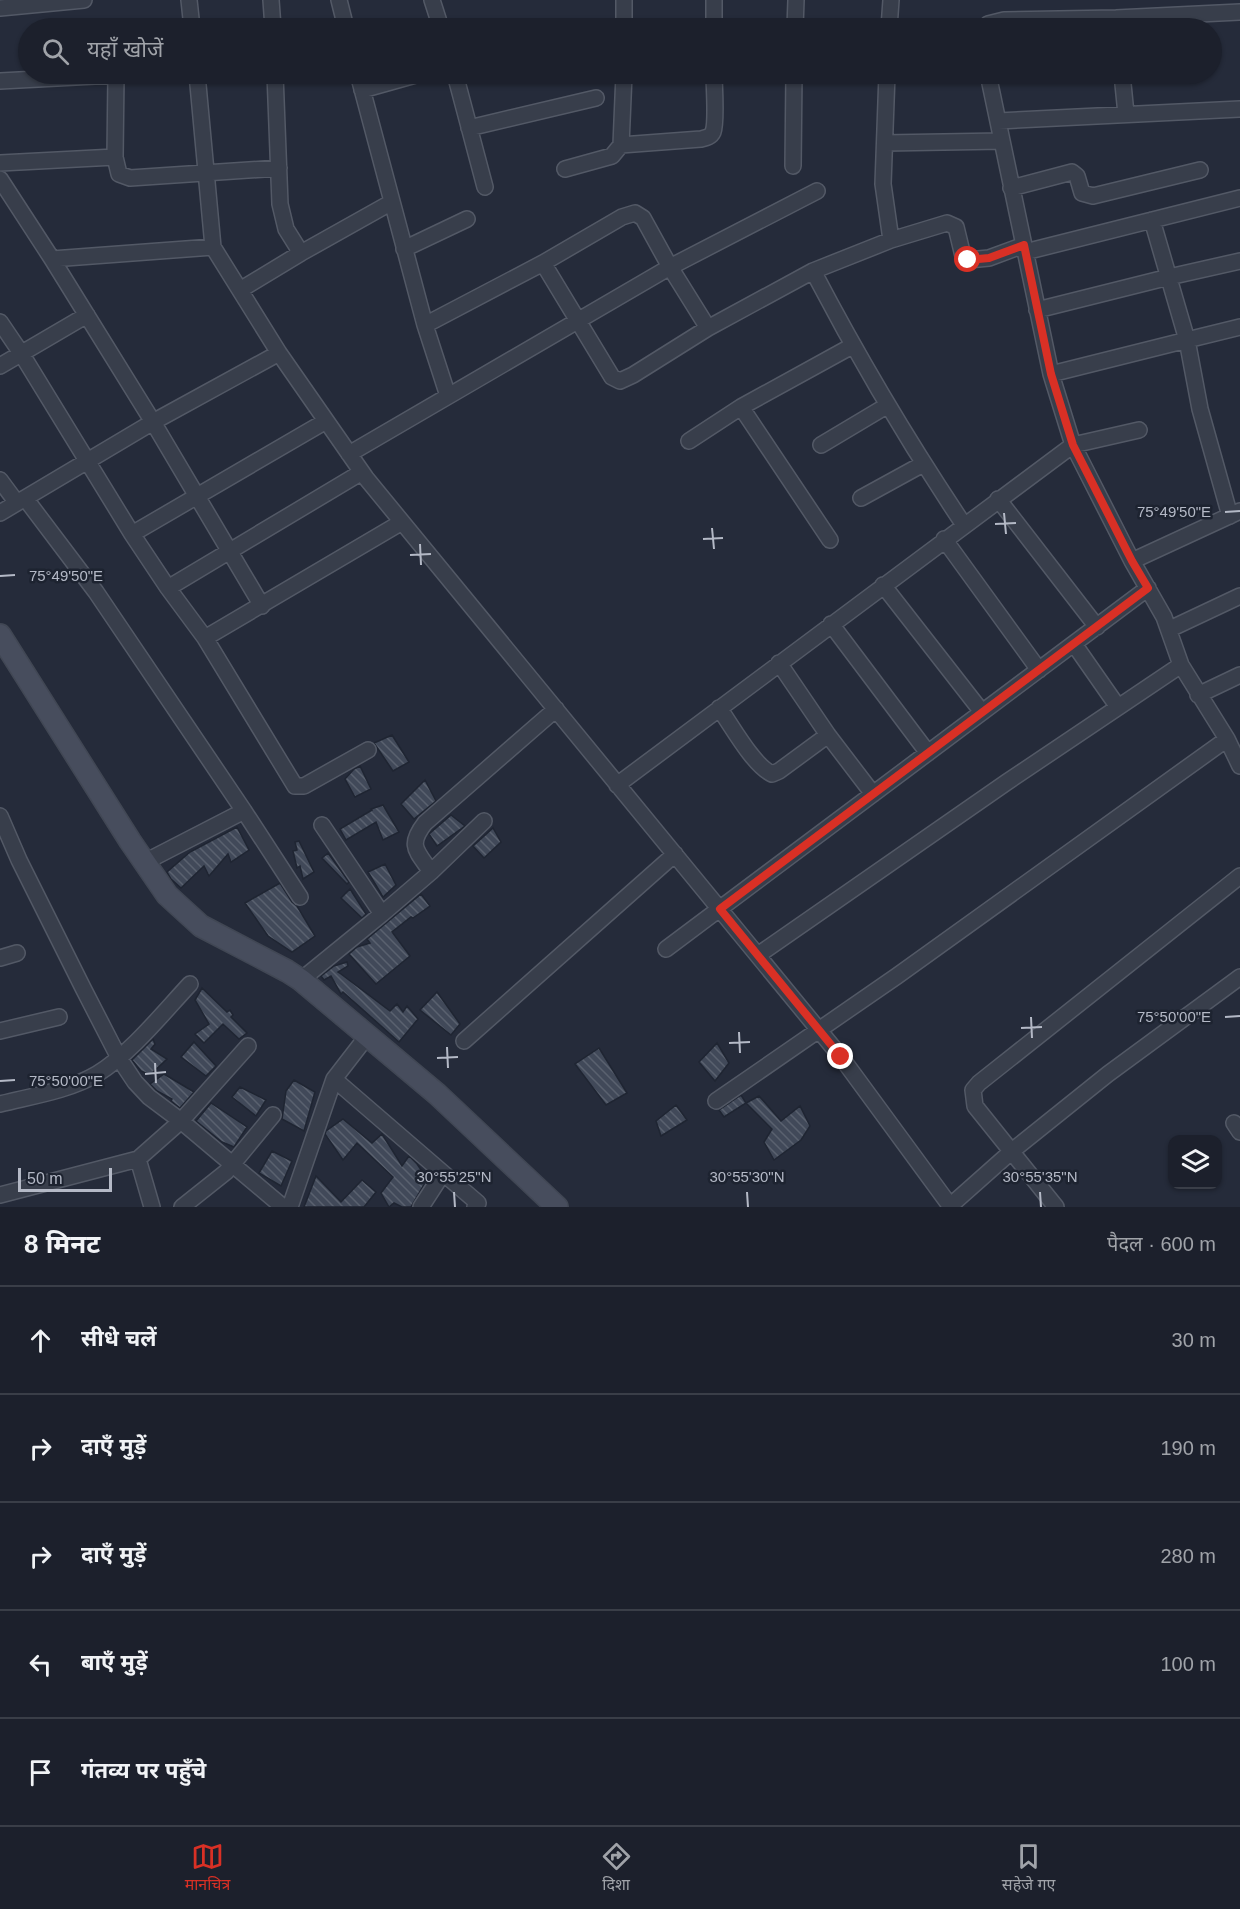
<!DOCTYPE html>
<html lang="hi">
<meta charset="utf-8">
<style>
:root{--surface:#1c202c;--page:#292d38;--text:#f1f3f6;--muted:#a0a3a9;--line:#3a3e48;--accent:#d93025}
body{margin:0;font-family:Arial,"Noto Sans Devanagari",sans-serif;background:var(--page);color:var(--text)}
.controls{position:absolute;right:18px;bottom:18px;display:grid;overflow:hidden;border-radius:12px;box-shadow:0 2px 4px #0004}
.controls button{width:54px;height:54px;display:grid;place-items:center;padding:0;border:0;border-bottom:2px solid var(--line);background:var(--surface);color:var(--text);font:30px sans-serif}
.scale{position:absolute;left:18px;bottom:15px;width:94px;box-sizing:border-box;padding-left:6px;border:3px solid #b4b9c6;border-top:0;font-size:16px;line-height:21px;white-space:nowrap;color:#b4b9c6;-webkit-text-stroke:4px #1d2330;paint-order:stroke}
.stop{position:absolute;width:18px;height:18px;margin:-14px;border:4px solid #d93025;border-radius:50%;background:#fff}
.stop.end{background:#d93025;border-color:#fff;box-shadow:0 2px 6px #0008}
.list{margin:0;padding:0;list-style:none}
h2{display:flex;justify-content:space-between;align-items:center;height:78px;margin:0;padding:0 24px;font-size:26px}
h2 small{font-size:20px;font-weight:400;color:var(--muted)}
.list li{display:grid;grid-template-columns:39px 1fr auto;gap:18px;align-items:center;box-sizing:border-box;height:108px;padding:0 24px;border-top:2px solid var(--line)}
.list b{display:block;font-size:22px;white-space:nowrap}
.list em{font-size:20px;font-style:normal;color:var(--muted)}
.icon{flex:none;width:33px;height:33px;fill:none;stroke:currentColor;stroke-width:2;stroke-linecap:round;stroke-linejoin:round}
.map{position:relative;flex:none;width:1240px;height:1207px;overflow:hidden}
.search{position:absolute;background:var(--surface);box-shadow:0 2px 4px #0004;left:18px;right:18px;top:18px;height:66px;display:flex;align-items:center;gap:15px;box-sizing:border-box;padding:0 21px;border-radius:33px;color:var(--muted);font-size:22px}
.sheet{height:618px;background:var(--surface)}
nav{display:flex;justify-content:space-around;align-items:center;box-sizing:border-box;height:84px;border-top:2px solid var(--line);background:var(--surface);font-size:16px;color:var(--muted)}
nav a{display:grid;justify-items:center;gap:3px}
nav .on{color:var(--accent)}
.map>svg:first-child{display:block}
.building{fill:url(#building-back-hatch);stroke:#1f2532;stroke-width:1.5}
.lines{fill:none;stroke-linecap:round;stroke-linejoin:round}
.street-casing{stroke:#535966;stroke-width:18}
.secondary-casing{stroke:#414754;stroke-width:24}
.street{stroke:#383e4b;stroke-width:15}
.secondary{stroke:#474d5d;stroke-width:21}
.route{stroke:#d93025;stroke-width:8}
.ticks{fill:none;stroke:#b4b9c6;stroke-width:2}
.ticks-label{font-size:15px;text-anchor:middle;fill:#b4b9c6;stroke:#1d2330;stroke-width:5;stroke-linejoin:round;paint-order:stroke}
</style>
<div class="map">
<svg width="1240" height="1207" viewBox="0 0 1240 1207">
<defs>
<pattern id="building-back-hatch" width="6" height="6" patternUnits="userSpaceOnUse" patternTransform="scale(1.5)"><rect width="6" height="6" fill="#414959"/><path d="M-1 5l2 2M0 0l6 6M5-1l2 2" fill="none" stroke="#5a616f"/></pattern>
</defs>
<rect width="100%" height="100%" fill="#252b3a"/>
<!-- building -->
<path class="building" d="M 392,735 L 409,762 L 393,771 L 374,743 Z
M 360,766 L 371,789 L 355,797 L 345,779 L 354,769 Z
M 425,780 L 436,801 L 414,819 L 401,804 Z
M 383,805 L 399,832 L 383,840 L 376,822 L 346,840 L 340,829 L 372,810 L 371,809 Z
M 451,815 L 465,826 L 437,846 L 429,834 Z
M 237,827 L 249,850 L 231,862 L 228,854 L 209,876 L 204,866 L 181,888 L 171,879 L 167,872 L 190,852 Z
M 493,828 L 501,842 L 484,858 L 473,846 Z
M 299,841 L 314,872 L 303,879 L 300,866 L 297,868 L 293,851 L 297,850 L 295,842 Z
M 328,853 L 349,882 L 347,884 L 322,858 Z
M 385,864 L 396,885 L 383,897 L 368,872 Z
M 280,883 L 292,902 L 297,906 L 315,936 L 292,952 L 268,936 L 245,903 Z
M 350,889 L 366,914 L 362,918 L 341,898 Z
M 421,894 L 430,906 L 413,918 L 411,917 L 392,932 L 410,956 L 376,984 L 349,954 L 357,947 L 370,943 L 367,939 Z
M 347,962 L 348,966 L 338,972 L 341,974 L 390,1011 L 397,1004 L 403,1012 L 407,1006 L 418,1019 L 399,1042 L 343,992 L 341,994 L 331,976 L 324,980 L 321,976 L 334,966 Z
M 202,988 L 227,1012 L 230,1010 L 233,1015 L 231,1017 L 247,1033 L 239,1039 L 223,1024 L 204,1043 L 195,1034 L 209,1024 L 195,1000 Z
M 437,992 L 460,1024 L 451,1035 L 420,1010 Z
M 153,1039 L 155,1044 L 151,1049 L 167,1059 L 150,1075 L 141,1071 L 132,1060 Z
M 194,1042 L 216,1066 L 206,1076 L 181,1057 Z
M 717,1043 L 729,1063 L 715,1081 L 699,1062 Z
M 599,1048 L 627,1093 L 606,1105 L 575,1064 Z
M 164,1074 L 194,1092 L 180,1108 L 171,1101 L 172,1099 L 157,1091 L 150,1084 Z
M 294,1080 L 315,1092 L 304,1131 L 282,1119 L 286,1091 Z
M 240,1087 L 266,1100 L 256,1116 L 232,1097 Z
M 741,1095 L 746,1103 L 724,1117 L 719,1110 Z
M 759,1096 L 781,1121 L 800,1106 L 810,1126 L 801,1140 L 774,1160 L 764,1142 L 772,1129 L 746,1103 Z
M 211,1103 L 247,1127 L 234,1147 L 222,1142 L 196,1121 Z
M 676,1105 L 687,1120 L 661,1136 L 656,1121 Z
M 343,1119 L 372,1143 L 382,1134 L 402,1166 L 409,1156 L 417,1164 L 424,1174 L 418,1180 L 425,1183 L 411,1207 L 402,1207 L 394,1203 L 389,1207 L 381,1193 L 393,1177 L 357,1143 L 343,1160 L 325,1134 L 326,1131 Z
M 272,1151 L 292,1161 L 281,1186 L 259,1173 Z
M 316,1176 L 341,1202 L 362,1180 L 376,1192 L 364,1207 L 304,1207 Z"/>
<g class="lines">
<!-- street casing -->
<g class="street-casing">
<path id="street" d="M 189,0 L 192,28
M 271,0 L 273,28
M 339,0 L 346,28
M 432,0 L 441,28
M 624,0 L 624,28
M 714,0 L 714,28
M 0,8 L 84,0
M 795,28 L 796,0
M 889,28 L 891,0
M 985,28 L 988,24 L 1004,20 L 1116,18 L 1240,12
M 197,74 L 213,247 L 279,353 L 366,478 L 841,1057 L 951,1207
M 275,74 L 280,204 L 286,229 L 301,253 L 392,202
M 358,74 L 425,325 L 543,263 L 612,377 L 620,381 L 633,375 L 708,328 L 813,271 L 891,240 L 883,184 L 887,74
M 455,74 L 485,187
M 624,74 L 621,145 L 701,139 C 705,138 711,137 713,132 C 717,122 714,86 714,74
M 988,74 L 1051,374 L 1073,445 L 1132,561 L 1164,617 L 1181,665 L 1227,739 L 1240,766
M 1122,74 L 1126,114
M 0,81 L 133,74
M 362,90 L 419,74
M 998,121 L 1240,109
M 469,128 L 596,98
M 885,143 L 1002,141
M 115,157 L 119,174 L 130,178 L 279,168
M 0,163 L 115,157 L 116,75
M 793,166 L 794,74
M 565,169 L 612,156 L 621,145
M 0,179 L 52,259 L 153,422 L 0,513
M 1011,188 L 1072,172 L 1077,176 L 1082,193 L 1093,196 L 1200,170
M 1152,220 L 1187,340 L 1240,327
M 891,240 L 947,223 L 956,227 L 963,256 L 968,260 L 989,258 L 1024,245
M 404,249 L 467,219
M 1025,252 L 1240,198
M 52,259 L 213,247
M 813,271 C 859,359 909,443 964,525
M 240,290 L 301,253
M 1037,310 L 1169,277 L 1240,261
M 0,322 L 21,353 L 132,534 L 168,588 L 205,638 L 295,786 L 304,786 L 368,750
M 425,325 L 448,396
M 708,328 L 670,267 L 817,191
M 0,366 L 87,315
M 1051,374 L 1187,340 L 1200,409 L 1230,516
M 741,407 L 830,540
M 689,441 L 741,407 L 852,346
M 821,445 L 888,405
M 349,454 L 670,267 L 643,218 L 635,213 L 622,217 L 543,263
M 0,480 L 17,503
M 25,498 L 96,592 L 244,811 L 145,862
M 861,498 L 923,464
M 998,499 L 1097,627
M 132,534 L 326,421
M 944,539 L 1039,670
M 1132,561 L 1240,511
M 883,585 L 982,712
M 168,588 L 362,472
M 262,606 L 153,422 L 279,353
M 831,624 L 928,753
M 1170,629 L 1240,596
M 205,638 L 402,522
M 1074,644 L 1118,707
M 779,663 L 828,735 L 873,794
M 1198,695 L 1240,675
M 719,708 C 732,726 753,765 772,774 L 779,771 L 828,735
M 617,785 L 1073,445 L 1139,430
M 244,811 L 300,897
M 0,816 L 19,860 L 83,988 L 119,1058 L 135,1082 L 149,1097 L 181,1121 L 283,1207
M 431,872 L 484,821
M 382,914 L 431,872 C 417,851 407,846 425,823 L 556,709
M 666,949 L 1148,588
M 758,955 L 1007,782 L 1181,665
M 0,958 L 17,953
M 301,980 L 382,914 L 322,825
M 0,1031 L 59,1017
M 464,1041 L 675,854
M 334,1079 L 443,1173 L 421,1207
M 716,1101 L 897,976 L 1227,739
M 0,1104 C 32,1096 68,1091 97,1074 C 130,1054 163,1013 190,984
M 1234,1123 L 1240,1132
M 138,1159 L 152,1207
M 443,1173 L 478,1203 L 475,1207
M 0,1195 L 138,1159 L 181,1121 L 248,1046
M 950,1206 L 1012,1151 L 1108,1074 L 1240,977
M 182,1207 L 226,1172 L 273,1115
M 290,1207 L 334,1079 L 368,1035
M 1056,1207 L 975,1106 L 973,1090 L 979,1083 L 1240,876"/>
</g>
<!-- secondary casing -->
<g class="secondary-casing">
<path id="secondary" d="M 0,635 L 130,841 L 167,895 L 201,926 L 287,971 L 301,980 L 437,1094 L 557,1207"/>
</g>
<!-- street -->
<use href="#street" class="street"/>
<!-- secondary -->
<use href="#secondary" class="secondary"/>
</g>
<g class="lines">
<!-- route -->
<path class="route" d="M 841,1057 L 720,909 L 1148,588 L 1132,561 L 1073,445 L 1051,374 L 1024,245 L 989,258 L 968,260"/>
</g>
<!-- ticks -->
<path class="ticks" d="M 1225,512 L 1240,511M 1004,513 L 1006,534M 995,524 L 1016,523M 712,528 L 714,549M 703,539 L 723,538M 420,544 L 421,565M 410,555 L 431,554M 0,576 L 15,575M 1031,1017 L 1032,1038M 1225,1017 L 1240,1016M 1021,1028 L 1042,1027M 739,1032 L 740,1053M 729,1043 L 750,1042M 447,1047 L 448,1068M 437,1058 L 458,1057M 155,1063 L 156,1083M 145,1074 L 166,1072M 0,1081 L 15,1080M 454,1192 L 455,1207M 747,1192 L 748,1207M 1040,1192 L 1041,1207"/>
<g class="ticks-label">
<text x="1174" y="517">75°49'50"E</text>
<text x="66" y="581">75°49'50"E</text>
<text x="1174" y="1022">75°50'00"E</text>
<text x="66" y="1086">75°50'00"E</text>
<text x="454" y="1182">30°55'25"N</text>
<text x="747" y="1182">30°55'30"N</text>
<text x="1040" y="1182">30°55'35"N</text>
</g>
</svg>
<div class="controls">
<button><svg class="icon" aria-label="layers" viewBox="0 0 24 24"><path d="M12 4l9 5-9 5-9-5zM3 14l9 5 9-5"/></svg></button>
</div>
<div class="scale">50 m</div>
<div class="stop" style="left:968px;top:260px"></div>
<div class="stop end" style="left:841px;top:1057px"></div>
<div class="search"><svg class="icon" aria-label="search" viewBox="0 0 24 24"><circle cx="10" cy="10" r="6"/><path d="M15 15l6 6"/></svg>यहाँ खोजें</div>
</div>
<section class="sheet">
<h2>8 मिनट<small>पैदल · 600 m</small></h2>
<ul class="list">
<li><svg class="icon" aria-label="ahead" viewBox="0 0 24 24"><path d="M12 20V5M6 11l6-6 6 6"/></svg><div><b>सीधे चलें</b></div><em>30 m</em></li>
<li><svg class="icon" aria-label="right" viewBox="0 0 24 24"><path d="M7 20v-9h11M14 6l5 5-5 5"/></svg><div><b>दाएँ मुड़ें</b></div><em>190 m</em></li>
<li><svg class="icon" aria-label="right" viewBox="0 0 24 24"><path d="M7 20v-9h11M14 6l5 5-5 5"/></svg><div><b>दाएँ मुड़ें</b></div><em>280 m</em></li>
<li><svg class="icon" aria-label="left" viewBox="0 0 24 24"><path d="M17 20v-9H6M10 6l-5 5 5 5"/></svg><div><b>बाएँ मुड़ें</b></div><em>100 m</em></li>
<li><svg class="icon" aria-label="arrive" viewBox="0 0 24 24"><path d="M6 21V4h12l-3 4 3 4H6"/></svg><div><b>गंतव्य पर पहुँचे</b></div></li>
</ul>
</section>
<nav>
<a class="on"><svg class="icon" aria-label="map" viewBox="0 0 24 24"><path d="M3 6l6-2 6 2 6-2v14l-6 2-6-2-6 2zM9 4v14M15 6v14"/></svg>मानचित्र</a>
<a><svg class="icon" aria-label="directions" viewBox="0 0 24 24"><path d="M12 3l9 9-9 9-9-9zM9 14v-3h6M13 9l2 2-2 2"/></svg>दिशा</a>
<a><svg class="icon" aria-label="saved" viewBox="0 0 24 24"><path d="M7 4h10v16l-5-4-5 4z"/></svg>सहेजे गए</a>
</nav>
